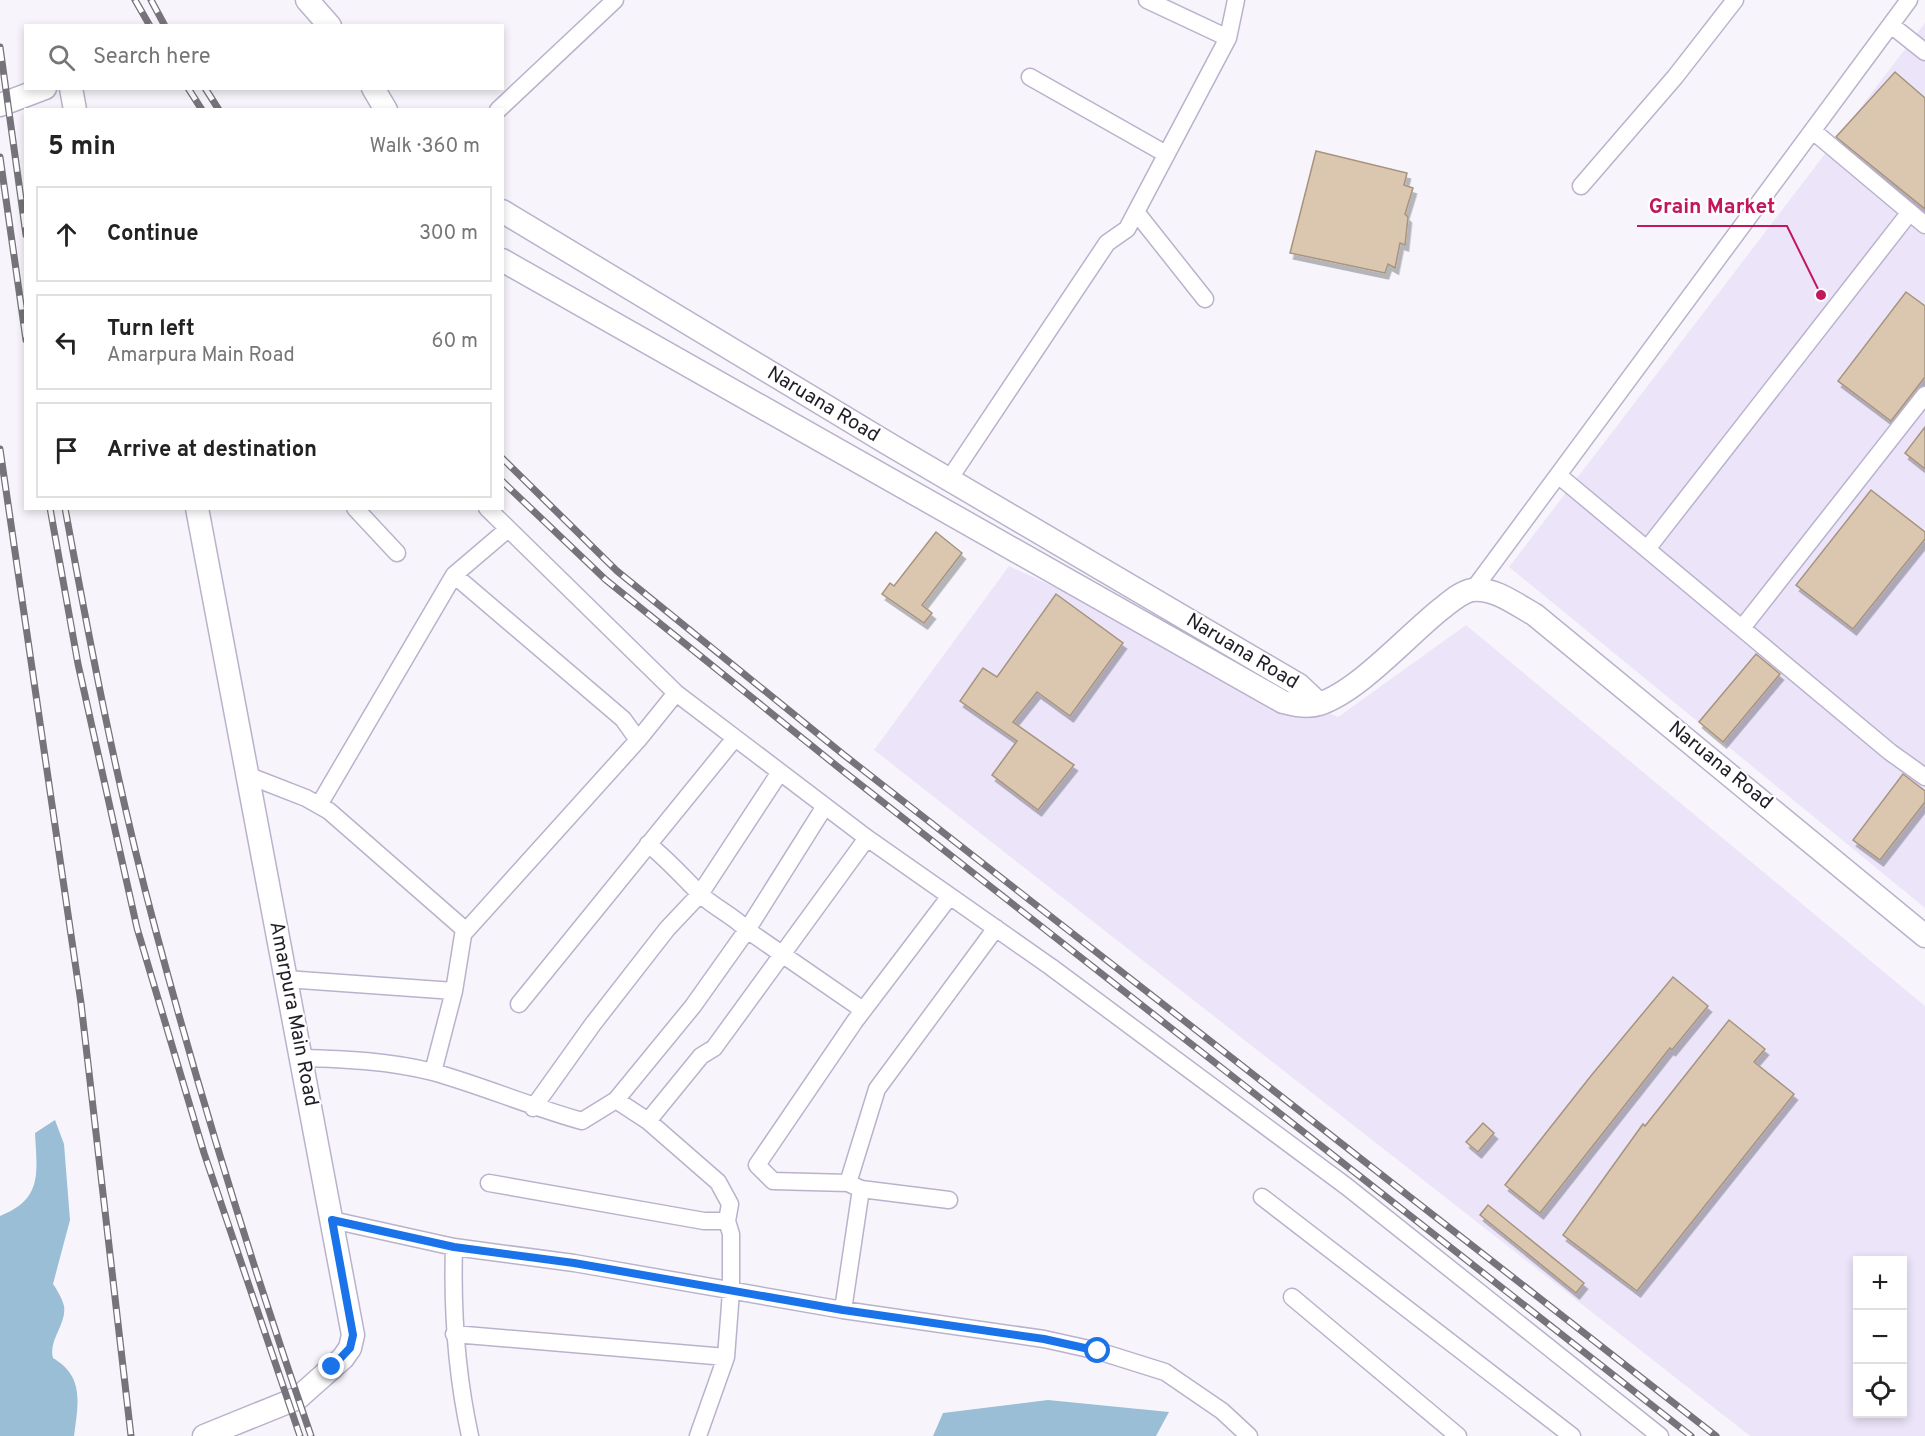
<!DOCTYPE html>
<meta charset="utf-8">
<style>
:root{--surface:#fff;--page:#f2f2f2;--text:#222;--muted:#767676;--line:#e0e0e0}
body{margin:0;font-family:Overpass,sans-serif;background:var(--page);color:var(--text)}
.controls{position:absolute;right:18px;bottom:18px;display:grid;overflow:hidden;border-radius:0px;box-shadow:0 3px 9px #0003}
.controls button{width:54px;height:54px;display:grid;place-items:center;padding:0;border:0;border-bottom:2px solid var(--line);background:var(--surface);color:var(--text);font:30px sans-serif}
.stop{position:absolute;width:18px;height:18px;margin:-14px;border:4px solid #1a73e8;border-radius:50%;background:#fff}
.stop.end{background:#1a73e8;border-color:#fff;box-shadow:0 2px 6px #0008}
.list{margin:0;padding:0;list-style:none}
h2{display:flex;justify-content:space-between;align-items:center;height:78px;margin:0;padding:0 24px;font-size:26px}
h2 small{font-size:20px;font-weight:400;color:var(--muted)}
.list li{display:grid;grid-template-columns:39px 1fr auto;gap:18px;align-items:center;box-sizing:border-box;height:96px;margin:0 12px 12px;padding:0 12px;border:2px solid var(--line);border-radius:0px}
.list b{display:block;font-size:22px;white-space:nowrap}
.list p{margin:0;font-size:20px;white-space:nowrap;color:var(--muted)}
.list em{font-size:20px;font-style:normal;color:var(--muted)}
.icon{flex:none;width:33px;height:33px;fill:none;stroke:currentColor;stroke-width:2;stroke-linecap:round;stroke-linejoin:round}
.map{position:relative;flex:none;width:1925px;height:1436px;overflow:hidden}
.search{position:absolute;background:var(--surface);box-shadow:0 3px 9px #0003;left:24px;top:24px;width:480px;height:66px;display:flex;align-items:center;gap:15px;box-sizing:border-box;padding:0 21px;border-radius:0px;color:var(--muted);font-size:22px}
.panel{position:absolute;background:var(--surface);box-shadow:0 3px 9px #0003;left:24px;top:108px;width:480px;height:402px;border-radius:0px}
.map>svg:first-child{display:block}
.built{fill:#ece5fa;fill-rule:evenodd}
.water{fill:#9abed6}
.building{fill:#dbc7b0;stroke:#a6947e;stroke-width:1.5;filter:url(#shadow)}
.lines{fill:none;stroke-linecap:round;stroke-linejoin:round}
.street-casing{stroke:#bab2cc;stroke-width:19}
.secondary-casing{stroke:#bab2cc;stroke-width:25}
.street{stroke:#fff;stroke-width:16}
.secondary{stroke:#fff;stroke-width:22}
.rail-casing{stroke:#76737b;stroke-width:7}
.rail{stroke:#fff;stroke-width:4.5;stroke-dasharray:14;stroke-linecap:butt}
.route{stroke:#1a73e8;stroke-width:8}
.labels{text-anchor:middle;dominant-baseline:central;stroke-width:4.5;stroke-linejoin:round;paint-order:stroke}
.street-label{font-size:20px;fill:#211d27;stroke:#fff}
.leader{fill:none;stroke:#c2185b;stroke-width:2}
.callout-dot{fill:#c2185b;stroke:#fff;stroke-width:2}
.callout-label{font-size:21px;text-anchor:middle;font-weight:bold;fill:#c2185b;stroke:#fff;stroke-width:4.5;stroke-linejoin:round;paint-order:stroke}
</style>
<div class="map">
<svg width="1925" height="1436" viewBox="0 0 1925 1436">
<defs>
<filter id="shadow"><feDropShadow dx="3.5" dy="6" stdDeviation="0" flood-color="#0004"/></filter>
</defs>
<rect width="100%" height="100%" fill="#f7f5fb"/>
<!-- built -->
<path class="built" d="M 1925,23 L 1925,908 L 1509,567 Z
M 1009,566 L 1338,717 L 1466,625 L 1925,1006 L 1925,1436 L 1750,1436 L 874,750 ZM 1858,1260 L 1902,1260 L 1902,1414 L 1858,1414 Z"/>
<!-- water -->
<path class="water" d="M 55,1120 L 64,1144 L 70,1220 L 53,1284 C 57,1290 62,1298 64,1306 C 67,1324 48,1340 53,1358 C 85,1377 78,1404 74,1436 L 0,1436 L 0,1216 C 43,1199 37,1173 35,1133 Z
M 1048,1400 L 1169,1412 L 1156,1436 L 933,1436 L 943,1413 Z"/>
<!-- building -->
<path class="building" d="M 1895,72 L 1925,98 L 1925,209 L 1836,137 Z
M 1316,151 L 1407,173 L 1404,185 L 1413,188 L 1405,214 L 1408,217 L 1405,245 L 1400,243 L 1395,268 L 1388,264 L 1385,273 L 1290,253 Z
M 1906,292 L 1925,306 L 1925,377 L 1891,421 L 1838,381 Z
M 1925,427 L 1925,469 L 1905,453 Z
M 1871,490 L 1925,532 L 1925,539 L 1853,629 L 1796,585 Z
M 936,532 L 962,553 L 922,605 L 932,613 L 924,623 L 882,594 L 890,583 L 894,586 Z
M 1056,594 L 1123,643 L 1070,716 L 1037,692 L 1013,722 L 1074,765 L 1038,810 L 992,775 L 1017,741 L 960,701 L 983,668 L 997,677 Z
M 1756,654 L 1780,674 L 1723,742 L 1699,722 Z
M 1903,774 L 1925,791 L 1925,802 L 1880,860 L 1853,840 Z
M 1673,977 L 1708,1006 L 1672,1050 L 1670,1048 L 1540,1213 L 1505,1185 L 1590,1077 Z
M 1729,1020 L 1765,1049 L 1754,1062 L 1794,1094 L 1637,1291 L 1563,1235 L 1643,1124 L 1645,1126 Z
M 1483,1123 L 1494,1133 L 1478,1152 L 1466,1142 Z
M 1488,1205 L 1584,1283 L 1576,1293 L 1480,1215 Z"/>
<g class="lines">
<!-- street casing -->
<g class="street-casing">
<path id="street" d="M 1147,0 L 1228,38
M 1891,25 L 1925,52
M 1030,77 L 1166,154
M 498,110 L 615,0
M 1813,131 L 1925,225
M 1581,186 L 1675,77 L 1735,0
M 1136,212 L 1205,299
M 1558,475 L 1890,752 L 1925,777
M 950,478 L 1107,243 L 1127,229 L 1228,38 L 1236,0
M 355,508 L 397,553
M 487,508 L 676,693 L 867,838 L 1051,967 L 1346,1186 L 1660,1436
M 1647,549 L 1910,212
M 454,575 L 508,529
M 1473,590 L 1909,0
M 1742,628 L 1925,395
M 247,775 L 306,798 L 329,811 L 464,929 L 454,991 L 433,1072
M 319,805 L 454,575 L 623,719 L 638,740
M 648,844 C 667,859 682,876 699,893 C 714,908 732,914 747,930 L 863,1010
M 465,932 L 638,740 L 676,693
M 286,979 L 454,991
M 519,1004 L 735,738
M 301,1058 C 346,1059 389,1061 433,1072 C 483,1086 531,1107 582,1121 L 616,1100 L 648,1121 L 718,1182 L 730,1204 L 727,1221 L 731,1234 L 731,1292 L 726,1357 L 698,1436
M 616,1100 L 693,1006 L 747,930 L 825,806
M 533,1108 L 593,1024 L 667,929 L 700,894 L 780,772
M 648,1121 L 701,1056 L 714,1048 L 867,838
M 489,1183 L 704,1221 L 727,1221
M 848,1183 L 877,1089 L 996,928
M 861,1189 L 949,1200
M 1262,1197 L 1572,1436
M 332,1220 L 454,1247 L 574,1263 L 843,1310 L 1044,1339 L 1098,1351 L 1165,1372 L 1222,1411 L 1249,1436
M 454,1247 C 452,1312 456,1372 470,1436
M 1292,1297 L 1458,1436
M 843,1310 L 861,1189 L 848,1183 L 773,1181 L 757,1165 L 855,1021 L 950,896
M 454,1334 L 726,1357"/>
</g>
<!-- secondary casing -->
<g class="secondary-casing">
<path id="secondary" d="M 307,0 L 330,26
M 71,88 L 75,110
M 373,88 L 386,110
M 0,105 L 45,88
M 502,211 L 887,443 L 1299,685 L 1319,704
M 502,260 L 1283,702 C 1294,705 1308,708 1319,704 C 1359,691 1407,636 1441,609 C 1450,602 1461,592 1472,590 C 1494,587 1517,605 1535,615 L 1925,936
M 197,508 L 353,1335 L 350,1348 L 343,1358 L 298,1398 L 204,1436"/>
</g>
<!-- street -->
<use href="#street" class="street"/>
<!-- secondary -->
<use href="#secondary" class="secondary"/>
<!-- rail casing -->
<g class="rail-casing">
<path id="rail" d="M 135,0 L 150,26
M 151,0 L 165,26
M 0,47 L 26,235
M 188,88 L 202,110
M 205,88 L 219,110
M 0,157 L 26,340
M 0,449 L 81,1003 L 131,1436
M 502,458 L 617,571 L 844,755 L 1716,1436
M 502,481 L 606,580 L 838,767 L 1691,1436
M 50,508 L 78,664 L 137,928 L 204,1153 L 300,1436
M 65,508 C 91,649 118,790 155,928 C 201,1100 253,1268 311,1436"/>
</g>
<!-- rail -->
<use href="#rail" class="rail"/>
</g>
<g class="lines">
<!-- route -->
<path class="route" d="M 332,1367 L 350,1348 L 353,1335 L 332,1220 L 454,1247 L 574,1263 L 843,1310 L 1044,1339 L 1098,1351"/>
</g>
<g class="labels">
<!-- street labels -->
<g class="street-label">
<text transform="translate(823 405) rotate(31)">Naruana Road</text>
<text transform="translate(1242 652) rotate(31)">Naruana Road</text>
<text transform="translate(1720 766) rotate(39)">Naruana Road</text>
<text transform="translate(293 1014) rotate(79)">Amarpura Main Road</text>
</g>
</g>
<!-- callouts -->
<path class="leader" d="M1821 295L1787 226H1637"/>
<circle class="callout-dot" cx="1821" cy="295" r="6"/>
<g class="callout-label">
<text x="1712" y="213">Grain Market</text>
</g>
</svg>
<div class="controls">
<button>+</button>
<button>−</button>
<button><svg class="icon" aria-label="locate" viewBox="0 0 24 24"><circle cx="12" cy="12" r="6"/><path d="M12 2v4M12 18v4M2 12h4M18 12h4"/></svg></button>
</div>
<div class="stop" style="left:1098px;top:1351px"></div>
<div class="stop end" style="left:332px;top:1367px"></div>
<div class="search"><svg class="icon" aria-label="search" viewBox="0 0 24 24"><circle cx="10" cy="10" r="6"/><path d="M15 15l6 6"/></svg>Search here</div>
<section class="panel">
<h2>5 min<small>Walk · 360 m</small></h2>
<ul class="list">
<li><svg class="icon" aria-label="ahead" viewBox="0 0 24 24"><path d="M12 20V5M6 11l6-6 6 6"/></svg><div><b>Continue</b></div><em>300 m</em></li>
<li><svg class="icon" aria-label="left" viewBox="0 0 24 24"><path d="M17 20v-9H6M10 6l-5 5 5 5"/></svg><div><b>Turn left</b><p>Amarpura Main Road</p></div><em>60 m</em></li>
<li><svg class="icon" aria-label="arrive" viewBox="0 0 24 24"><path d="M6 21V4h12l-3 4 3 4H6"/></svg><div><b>Arrive at destination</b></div></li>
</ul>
</section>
</div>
